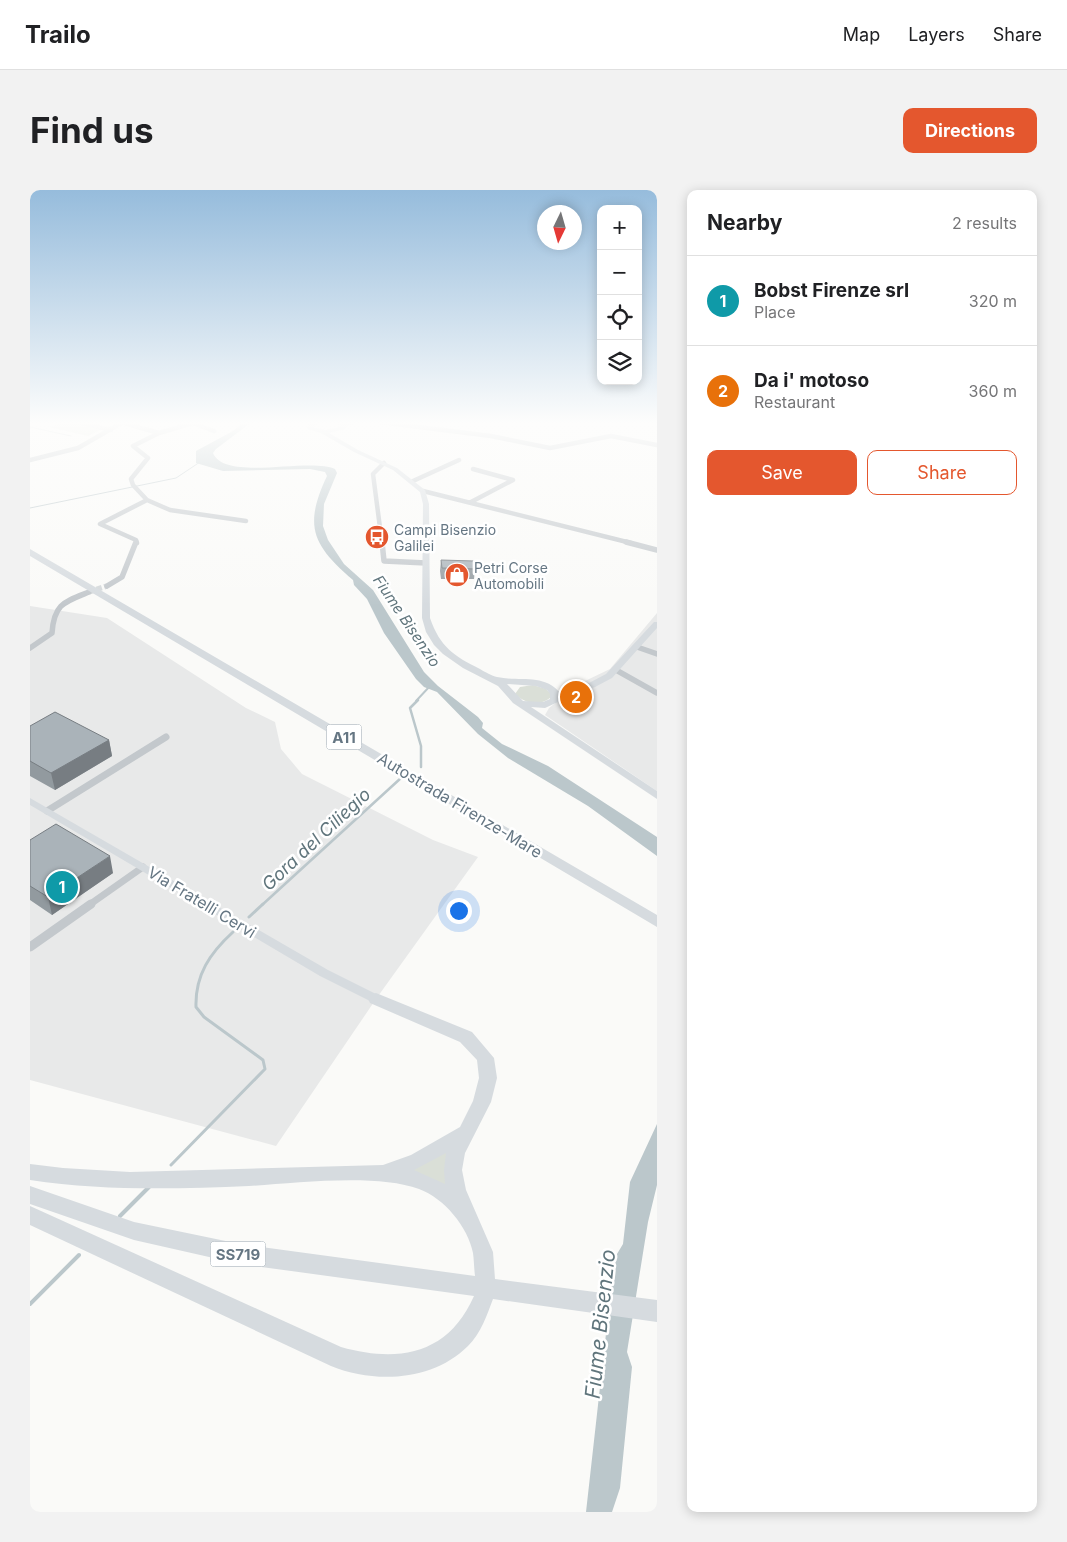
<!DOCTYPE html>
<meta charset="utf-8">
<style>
:root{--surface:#fff;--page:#f2f2f2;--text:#202124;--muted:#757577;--line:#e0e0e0;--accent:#e4572e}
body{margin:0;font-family:Inter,sans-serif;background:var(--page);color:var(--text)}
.controls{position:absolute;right:15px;top:15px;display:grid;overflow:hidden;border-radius:10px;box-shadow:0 2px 12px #0003}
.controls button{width:45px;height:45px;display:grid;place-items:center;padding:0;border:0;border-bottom:1px solid var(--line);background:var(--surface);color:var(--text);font:25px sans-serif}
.compass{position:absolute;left:507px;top:15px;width:45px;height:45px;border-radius:50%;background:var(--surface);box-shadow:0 2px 12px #0003;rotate:185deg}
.you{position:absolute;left:428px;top:720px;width:18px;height:18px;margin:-12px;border:4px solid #fff;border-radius:50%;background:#1a73e8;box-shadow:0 0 0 8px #1a73e833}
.badge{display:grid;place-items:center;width:32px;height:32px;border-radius:50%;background:var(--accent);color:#fff;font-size:16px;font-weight:700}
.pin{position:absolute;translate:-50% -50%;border:2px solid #fff;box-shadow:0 1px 5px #0006}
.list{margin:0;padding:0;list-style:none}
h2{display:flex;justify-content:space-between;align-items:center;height:65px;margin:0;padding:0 20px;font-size:21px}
h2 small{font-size:16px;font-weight:400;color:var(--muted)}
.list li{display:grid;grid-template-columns:32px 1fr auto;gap:15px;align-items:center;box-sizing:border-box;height:90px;padding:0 20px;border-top:1px solid var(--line)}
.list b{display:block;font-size:19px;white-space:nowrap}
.list p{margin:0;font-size:16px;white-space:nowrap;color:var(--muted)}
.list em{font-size:16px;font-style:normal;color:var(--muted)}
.actions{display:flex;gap:10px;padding:15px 20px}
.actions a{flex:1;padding:11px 0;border:1px solid var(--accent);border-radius:10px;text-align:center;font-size:18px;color:var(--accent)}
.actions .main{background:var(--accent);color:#fff}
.icon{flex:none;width:28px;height:28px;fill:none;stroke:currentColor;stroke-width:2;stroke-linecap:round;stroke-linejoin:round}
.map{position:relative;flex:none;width:627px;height:1322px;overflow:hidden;border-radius:10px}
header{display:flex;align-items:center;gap:30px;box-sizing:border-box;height:70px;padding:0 25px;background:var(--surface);border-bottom:1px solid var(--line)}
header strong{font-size:24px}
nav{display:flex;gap:28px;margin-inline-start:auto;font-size:18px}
.intro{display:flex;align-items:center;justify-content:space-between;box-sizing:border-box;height:120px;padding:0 30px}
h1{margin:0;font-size:35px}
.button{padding:12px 22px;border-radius:10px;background:var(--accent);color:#fff;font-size:18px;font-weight:700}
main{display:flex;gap:30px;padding:0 30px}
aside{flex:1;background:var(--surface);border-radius:10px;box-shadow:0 2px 12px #0003}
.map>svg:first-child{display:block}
.built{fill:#e8e9e9}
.green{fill:#dadfd7}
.water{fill:#bbc7cb}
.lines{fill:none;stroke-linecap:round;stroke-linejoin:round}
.stream-far4{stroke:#bbc7cb;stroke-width:1}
.stream-far3{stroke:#bbc7cb;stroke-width:2}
.stream-far2{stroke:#bbc7cb;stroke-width:2.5}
.stream-far1{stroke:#bbc7cb;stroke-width:3}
.stream{stroke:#bbc7cb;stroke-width:4}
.street-tunnel{stroke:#d5d9db;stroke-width:5.5;stroke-dasharray:5.5 2.5;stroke-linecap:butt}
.street-far3{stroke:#c3c8cc;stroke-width:4.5}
.street-far2{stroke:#c3c8cc;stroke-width:5.5}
.street-far1{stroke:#c3c8cc;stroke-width:7}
.street{stroke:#c3c8cc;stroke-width:9}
.secondary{fill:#d6dbdf;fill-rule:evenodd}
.primary{fill:#d6dbdf;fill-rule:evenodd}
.highway{fill:#d6dbdf;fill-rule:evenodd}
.wall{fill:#929a9f}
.shaded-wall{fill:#777d82}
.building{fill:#aab3b9;stroke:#777d82}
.labels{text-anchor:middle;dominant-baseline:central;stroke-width:5;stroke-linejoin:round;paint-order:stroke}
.far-poi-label{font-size:14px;fill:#657683;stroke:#fff;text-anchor:start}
.far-water-label{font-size:15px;font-style:italic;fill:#60757c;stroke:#fff}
.shield{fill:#fff;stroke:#939fa8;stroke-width:1}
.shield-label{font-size:15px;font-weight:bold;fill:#657683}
.street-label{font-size:16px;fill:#657683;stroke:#fff}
.water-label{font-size:18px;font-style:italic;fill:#60757c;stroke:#fff}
.near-water-label{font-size:21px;font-style:italic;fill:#60757c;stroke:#fff}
</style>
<header>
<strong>Trailo</strong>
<nav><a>Map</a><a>Layers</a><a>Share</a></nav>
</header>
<div class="intro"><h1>Find us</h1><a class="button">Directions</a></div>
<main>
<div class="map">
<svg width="627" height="1322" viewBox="0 0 627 1322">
<rect width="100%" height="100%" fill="#fafaf8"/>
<!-- built -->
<path class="built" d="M 0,416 L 77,428 L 216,518 L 245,532 L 251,559 L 272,584 L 403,650 L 448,667 L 346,809 L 246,956 L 0,890 Z
M 627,423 L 627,601 L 515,525 L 519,518 L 534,506 L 555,491 L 580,479 Z"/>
<!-- green -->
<path class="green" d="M 35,232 L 70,240 L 58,246 L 19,237 Z
M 503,495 L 516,499 L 520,503 L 520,508 C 509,517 494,513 485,504 L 490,497 Z
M 416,959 L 420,997 L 377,980 Z"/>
<!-- water -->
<path class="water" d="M 215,231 L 223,231 L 186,259 L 183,263 C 195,292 279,267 305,279 L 307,283 L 294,314 L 293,336 L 298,350 L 314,374 L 343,400 L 394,482 L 408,496 L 448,527 L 453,533 L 452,538 L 472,554 L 518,576 L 627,647 L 627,666 L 558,616 L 478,568 L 448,544 L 407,502 L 394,497 L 386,489 L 354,443 L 337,409 L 324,395 L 323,390 C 283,355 273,337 297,286 L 295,282 L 280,279 L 193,281 L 166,273 L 166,261 L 203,241 Z
M 627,934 L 627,995 L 618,1032 L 597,1162 L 602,1177 L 590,1298 L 582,1322 L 556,1322 L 581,1099 L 587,1064 L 593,1054 L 600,992 Z"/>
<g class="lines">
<!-- stream-far4 -->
<path class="stream-far4" d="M 0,237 L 41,246
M 0,318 L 146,288 L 170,272"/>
<!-- stream-far3 -->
<path class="stream-far3" d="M 386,511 L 400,496"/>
<!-- stream-far2 -->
<path class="stream-far2" d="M 388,510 L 380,518 L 391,556 L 391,577
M 232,715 L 371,588"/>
<!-- stream-far1 -->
<path class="stream-far1" d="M 219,727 L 233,714
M 141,975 L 235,879 L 233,870 L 174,827 L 166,817 C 165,785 180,763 203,742"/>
<!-- stream -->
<path class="stream" d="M 90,1026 L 119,997
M 0,1114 L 49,1065"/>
<!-- street-tunnel -->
<path class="street-tunnel" d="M 59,402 L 77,396"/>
<!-- street-far3 -->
<path class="street-far3" d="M 42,231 L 81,240
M 341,231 L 461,246 L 520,258 L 581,246 L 627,255
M 160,232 L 184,241
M 94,233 L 129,243
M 0,270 L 48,258 L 95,231
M 443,279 L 483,290
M 383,291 L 429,270
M 393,301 L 601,353
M 117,310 L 140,320 L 216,331
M 441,312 L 483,290
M 107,353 L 106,350 L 70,334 L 117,310 L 103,295 L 101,289 L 118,268 L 103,256 L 129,243 L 163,233
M 352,353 L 343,284 L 354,273"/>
<!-- street-far2 -->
<path class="street-far2" d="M 352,352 L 354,371 L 396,373
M 596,352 L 627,360
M 77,396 L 92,387 L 106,352
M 607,457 L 627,464
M 0,458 L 22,443 C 24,414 34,412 59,402
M 586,480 L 627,503"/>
<!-- street-far1 -->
<path class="street-far1" d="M 17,621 L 136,547
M 59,715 L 113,677"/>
<!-- street -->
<path class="street" d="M 0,757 L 61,714"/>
<!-- secondary -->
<path class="secondary" d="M 624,432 L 627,432 L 627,438 L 582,488 L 565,497 L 529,509 L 523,509 L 523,505 L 559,493 L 576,484 Z
M 0,608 L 298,780 L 350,806 L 352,809 L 350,812 L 346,813 L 342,812 L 290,786 L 0,615 Z"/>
<!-- primary -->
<path class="primary" d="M 284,231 L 294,231 L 282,237 L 295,240 L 310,237 L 309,235 L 299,231 L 309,231 L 314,234 L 330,231 L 316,237 L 315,239 L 299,243 L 328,260 L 367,278 L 395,300 L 399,314 L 400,428 C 410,457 424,466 450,479 C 455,482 462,486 467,487 C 489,492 514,483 530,503 L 528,512 L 515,518 L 501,517 L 627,601 L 627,609 L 483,513 L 468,496 L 433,478 L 413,464 L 404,455 L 396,442 L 392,428 L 393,314 L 390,302 L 363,280 L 324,262 L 291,243 L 277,239 L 279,233 ZM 477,494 L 506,496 L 517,500 L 520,504 L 520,509 L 513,512 L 493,511 Z"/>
<!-- highway -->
<path class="highway" d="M 0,359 L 627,725 L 627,737 L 0,366 Z
M 346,803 L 442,842 L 464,868 L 467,888 L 461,912 L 435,963 L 432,980 L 436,1000 L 463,1062 L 465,1089 L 627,1110 L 627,1132 L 463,1109 C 457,1125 451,1143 438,1156 C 403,1191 345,1194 301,1176 L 0,1035 L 0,1016 L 311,1157 C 368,1173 418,1165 444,1106 L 210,1074 L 104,1050 L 0,1014 L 0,996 L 104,1032 L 210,1054 L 445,1086 C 444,1078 444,1070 443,1063 C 438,1037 414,1008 389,999 C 347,983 265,993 219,996 C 145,999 73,1001 0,990 L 0,974 L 33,978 L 100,982 L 353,975 L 381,965 L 430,937 L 443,911 L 449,888 L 447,870 L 430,852 L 340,813 L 338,809 L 340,805 ZM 416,963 L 414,980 L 415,994 L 384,980 Z"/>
</g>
<!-- wall -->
<path class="wall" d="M 136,231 L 154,231 L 145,234 Z
M 411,370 L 445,379 L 444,389 L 411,389 L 410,381 Z
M 0,536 L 79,550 L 82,566 L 25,600 L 0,586 Z
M 0,650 L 83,683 L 22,725 L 0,710 Z"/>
<!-- shaded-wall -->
<path class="shaded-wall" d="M 145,231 L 154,231 L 145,234 Z
M 79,550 L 82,566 L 25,600 L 21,583 Z
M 80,666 L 83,683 L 22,725 L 18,707 Z"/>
<!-- building -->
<path class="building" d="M 411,370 L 444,371 L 445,379 L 412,378 Z
M 25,522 L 79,550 L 21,583 L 0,571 L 0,536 Z
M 26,634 L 80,666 L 18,707 L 0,696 L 0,650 Z"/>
<!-- sky -->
<linearGradient id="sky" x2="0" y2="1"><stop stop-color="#96bcdc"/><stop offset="0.56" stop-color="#fdfdfc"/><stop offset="1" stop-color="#fdfdfc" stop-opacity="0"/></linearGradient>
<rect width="627" height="416" fill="url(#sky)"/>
<!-- icons -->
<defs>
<g id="bus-disc" transform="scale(1.25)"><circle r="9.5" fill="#e4572e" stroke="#fff"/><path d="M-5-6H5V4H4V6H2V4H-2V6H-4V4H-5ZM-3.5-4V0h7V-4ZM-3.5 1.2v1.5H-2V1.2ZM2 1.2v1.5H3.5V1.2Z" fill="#fff"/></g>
<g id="shop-disc" transform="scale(1.25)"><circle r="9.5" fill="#e4572e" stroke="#fff"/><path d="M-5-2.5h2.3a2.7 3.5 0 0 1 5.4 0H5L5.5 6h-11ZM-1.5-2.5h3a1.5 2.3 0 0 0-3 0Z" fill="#fff"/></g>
</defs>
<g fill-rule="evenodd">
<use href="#bus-disc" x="347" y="347"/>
<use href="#shop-disc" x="427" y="385"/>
</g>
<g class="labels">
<!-- far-poi labels -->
<g class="far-poi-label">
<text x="364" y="339">Campi Bisenzio<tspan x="364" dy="16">Galilei</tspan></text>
<text x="444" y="377">Petri Corse<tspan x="444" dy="16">Automobili</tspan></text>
</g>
<!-- far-water labels -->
<g class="far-water-label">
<text transform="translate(377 431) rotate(56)">Fiume Bisenzio</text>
</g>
<!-- shield labels -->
<g class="shield">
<rect x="296.5" y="534.5" width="35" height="25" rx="4"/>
<rect x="180.5" y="1051.5" width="55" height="25" rx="4"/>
</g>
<g class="shield-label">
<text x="314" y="547">A11</text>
<text x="208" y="1064">SS719</text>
</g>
<!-- street labels -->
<g class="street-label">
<text transform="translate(430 615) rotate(31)">Autostrada Firenze-Mare</text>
<text transform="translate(172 712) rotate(31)">Via Fratelli Cervi</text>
</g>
<!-- water labels -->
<g class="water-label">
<text transform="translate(286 649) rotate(-43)">Gora del Ciliegio</text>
</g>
<!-- near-water labels -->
<g class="near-water-label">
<text transform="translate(570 1134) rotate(-84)">Fiume Bisenzio</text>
</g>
</g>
</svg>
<div class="controls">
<button>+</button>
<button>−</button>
<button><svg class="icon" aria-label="locate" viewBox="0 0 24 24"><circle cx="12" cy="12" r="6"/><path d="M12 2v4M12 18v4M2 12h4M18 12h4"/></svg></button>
<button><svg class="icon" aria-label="layers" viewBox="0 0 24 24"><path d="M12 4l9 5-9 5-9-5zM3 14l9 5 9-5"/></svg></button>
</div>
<svg class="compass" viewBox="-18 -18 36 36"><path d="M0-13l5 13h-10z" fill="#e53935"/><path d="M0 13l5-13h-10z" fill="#757577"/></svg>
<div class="you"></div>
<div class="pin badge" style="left:32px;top:697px;background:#0f9aa8">1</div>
<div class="pin badge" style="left:546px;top:507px;background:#e8710a">2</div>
</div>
<aside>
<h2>Nearby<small>2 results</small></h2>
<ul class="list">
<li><span class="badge" style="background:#0f9aa8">1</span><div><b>Bobst Firenze srl</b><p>Place</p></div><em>320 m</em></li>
<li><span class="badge" style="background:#e8710a">2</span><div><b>Da i' motoso</b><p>Restaurant</p></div><em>360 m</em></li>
</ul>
<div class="actions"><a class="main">Save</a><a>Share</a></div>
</aside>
</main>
